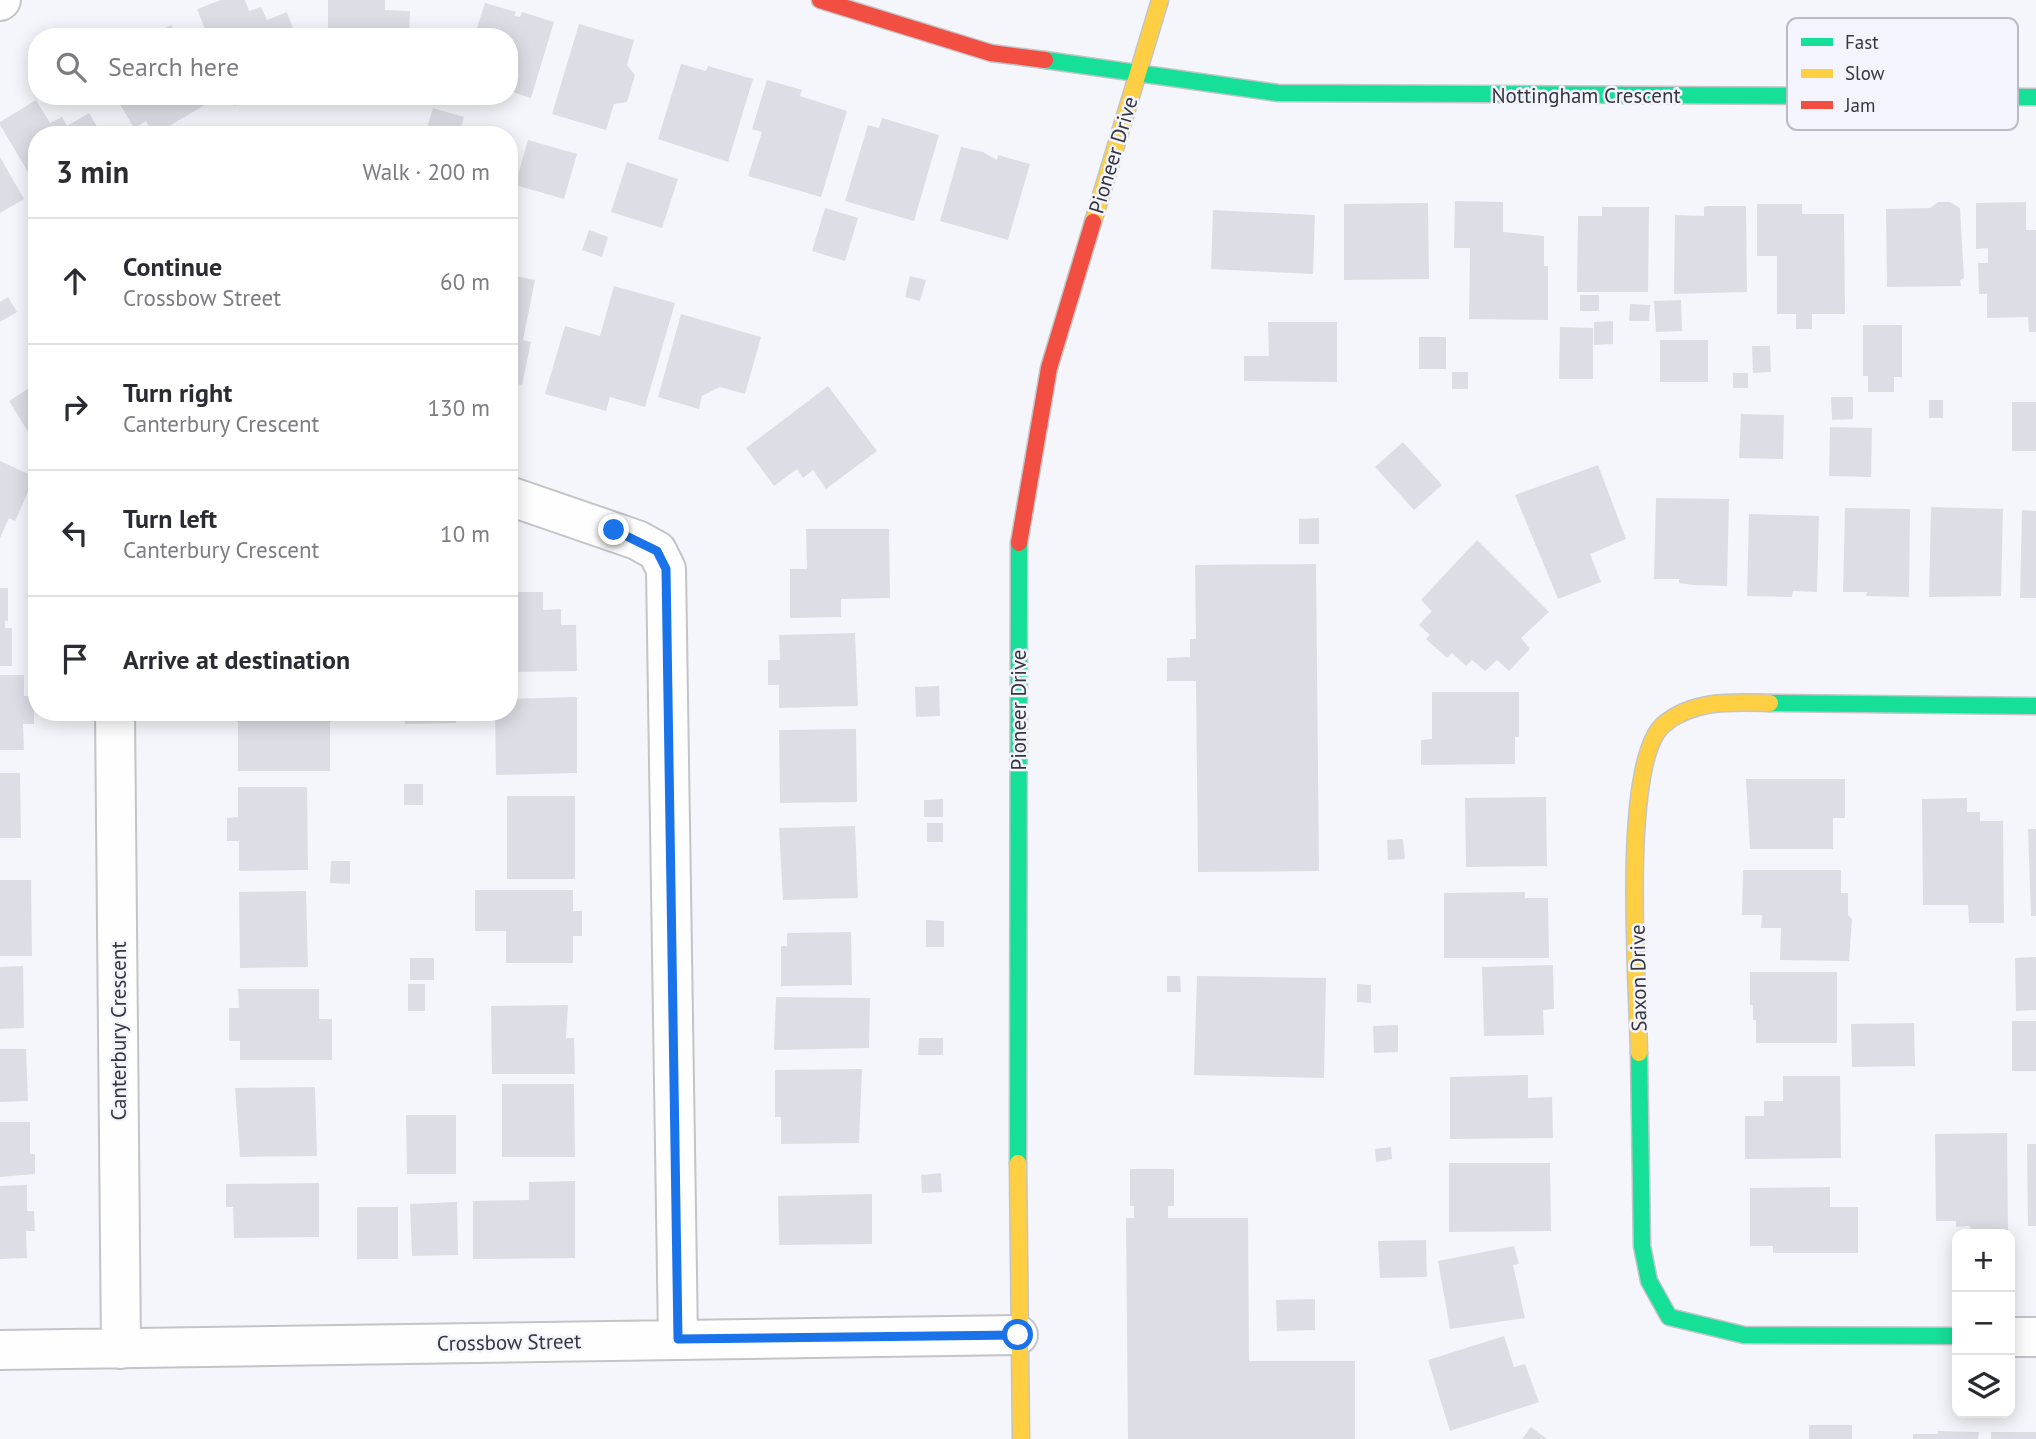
<!DOCTYPE html>
<meta charset="utf-8">
<style>
:root{--surface:#fff;--page:#f7f7f7;--text:#2b2b33;--muted:#7c7c81;--line:#e1e1e2}
body{margin:0;font-family:"PT Sans",sans-serif;background:var(--page);color:var(--text)}
.controls{position:absolute;right:21px;bottom:21px;display:grid;overflow:hidden;border-radius:14px;box-shadow:0 4px 18px #0003}
.controls button{width:63px;height:63px;display:grid;place-items:center;padding:0;border:0;border-bottom:2px solid var(--line);background:var(--surface);color:var(--text);font:35px sans-serif}
.stop{position:absolute;width:21px;height:21px;margin:-16px;border:5px solid #1a73e8;border-radius:50%;background:#fff}
.stop.end{background:#1a73e8;border-color:#fff;box-shadow:0 2px 7px #0008}
.list{margin:0;padding:0;list-style:none}
h2{display:flex;justify-content:space-between;align-items:center;height:91px;margin:0;padding:0 28px;font-size:30px}
h2 small{font-size:23px;font-weight:400;color:var(--muted)}
.list li{display:grid;grid-template-columns:46px 1fr auto;gap:21px;align-items:center;box-sizing:border-box;height:126px;padding:0 28px;border-top:2px solid var(--line)}
.list b{display:block;font-size:26px;white-space:nowrap}
.list p{margin:0;font-size:23px;white-space:nowrap;color:var(--muted)}
.list em{font-size:23px;font-style:normal;color:var(--muted)}
.icon{flex:none;width:38px;height:38px;fill:none;stroke:currentColor;stroke-width:2;stroke-linecap:round;stroke-linejoin:round}
.map{position:relative;flex:none;width:2036px;height:1439px;overflow:hidden}
.search{position:absolute;background:var(--surface);box-shadow:0 4px 18px #0003;left:28px;top:28px;width:490px;height:77px;display:flex;align-items:center;gap:18px;box-sizing:border-box;padding:0 24px;border-radius:28px;color:var(--muted);font-size:26px}
.panel{position:absolute;background:var(--surface);box-shadow:0 4px 18px #0003;left:28px;top:126px;width:490px;height:595px;border-radius:28px}
.map>svg:first-child{display:block}
.building{fill:#dddee5}
.lines{fill:none;stroke-linecap:round;stroke-linejoin:round}
.street-casing{stroke:#c3c4c8;stroke-width:42}
.fast-casing{stroke:#c3c4c8;stroke-width:19}
.slow-casing{stroke:#c3c4c8;stroke-width:19}
.jam-casing{stroke:#c3c4c8;stroke-width:19}
.street{stroke:#fefefe;stroke-width:38}
.fast{stroke:#16e098;stroke-width:16}
.slow{stroke:#ffcf43;stroke-width:16}
.jam{stroke:#f24e42;stroke-width:16}
.route{stroke:#1a73e8;stroke-width:9}
.labels{text-anchor:middle;dominant-baseline:central;stroke-width:5;stroke-linejoin:round;paint-order:stroke}
.street-label{font-size:21px;fill:#36373d;stroke:#f3f4fd}
.key{fill:#f3f4fd;stroke:#babbc3;stroke-width:2}
.key-label{font-size:19px;fill:#36373d}
</style>
<div class="map">
<svg width="2036" height="1439" viewBox="0 0 2036 1439">
<rect width="100%" height="100%" fill="#f5f6fb"/>
<!-- building -->
<path class="building" d="M 221,0 L 245,0 L 249,11 L 261,7 L 267,20 L 287,12 L 296,37 L 208,37 L 197,9 Z
M 328,0 L 385,0 L 385,10 L 410,11 L 409,37 L 328,37 Z
M 485,3 L 516,12 L 514,16 L 520,17 L 522,12 L 554,22 L 531,98 L 509,91 L 509,37 L 474,37 Z
M 579,24 L 634,40 L 627,65 L 635,75 L 627,102 L 614,104 L 606,130 L 552,114 Z
M 171,25 L 178,37 L 143,37 L 157,29 L 158,32 Z
M 681,64 L 706,71 L 708,66 L 753,79 L 728,162 L 658,139 Z
M 767,80 L 802,90 L 800,96 L 847,111 L 821,197 L 748,176 L 762,132 L 752,129 Z
M 115,96 L 213,96 L 215,99 L 154,135 L 146,121 L 134,128 Z
M 231,96 L 259,96 L 234,106 Z
M 36,100 L 50,123 L 62,117 L 67,126 L 89,113 L 102,135 L 37,135 L 37,187 L 0,125 L 0,122 Z
M 433,108 L 464,117 L 459,135 L 425,135 Z
M 882,118 L 939,135 L 914,221 L 845,201 L 868,125 L 879,128 Z
M 528,140 L 577,154 L 564,199 L 515,185 Z
M 961,147 L 983,152 L 997,160 L 998,155 L 1030,164 L 1008,240 L 940,221 Z
M 0,157 L 24,199 L 0,213 Z
M 627,162 L 678,179 L 662,228 L 611,212 Z
M 1455,201 L 1503,202 L 1503,232 L 1544,236 L 1544,266 L 1548,266 L 1548,320 L 1469,319 L 1470,248 L 1454,248 Z
M 1938,202 L 1950,202 L 1960,208 L 1964,278 L 1960,280 L 1961,286 L 1887,287 L 1886,209 L 1930,208 Z
M 2026,202 L 2026,230 L 2036,230 L 2036,332 L 2029,332 L 2028,317 L 1987,318 L 1987,294 L 1979,294 L 1978,263 L 1988,263 L 1988,248 L 1976,249 L 1976,203 Z
M 1428,203 L 1429,279 L 1344,280 L 1344,204 Z
M 1757,204 L 1802,204 L 1802,214 L 1844,214 L 1845,314 L 1812,314 L 1812,329 L 1796,329 L 1796,314 L 1777,314 L 1777,256 L 1757,256 Z
M 1746,206 L 1747,292 L 1674,294 L 1675,215 L 1704,216 L 1704,207 L 1707,206 Z
M 1602,207 L 1649,207 L 1648,292 L 1577,292 L 1578,216 L 1602,216 Z
M 825,208 L 858,218 L 845,261 L 812,251 Z
M 1213,210 L 1315,215 L 1313,274 L 1211,269 Z
M 589,230 L 608,237 L 602,257 L 582,250 Z
M 509,275 L 535,280 L 523,340 L 531,342 L 522,385 L 509,383 Z
M 910,276 L 926,280 L 920,301 L 905,297 Z
M 614,286 L 675,303 L 645,407 L 610,397 L 606,411 L 545,394 L 565,326 L 600,336 Z
M 1580,295 L 1599,295 L 1599,311 L 1580,311 Z
M 8,297 L 17,312 L 0,322 L 0,302 Z
M 1681,300 L 1682,331 L 1656,332 L 1654,301 Z
M 1630,304 L 1650,305 L 1649,321 L 1629,321 Z
M 681,314 L 761,337 L 745,394 L 720,387 L 702,396 L 699,409 L 658,397 Z
M 1613,321 L 1613,344 L 1594,345 L 1594,322 Z
M 1268,322 L 1337,322 L 1337,382 L 1244,381 L 1244,356 L 1269,356 Z
M 1863,325 L 1902,325 L 1902,377 L 1894,377 L 1894,392 L 1868,392 L 1868,376 L 1863,376 Z
M 1560,327 L 1593,328 L 1593,379 L 1559,379 Z
M 1419,337 L 1446,337 L 1446,369 L 1419,369 Z
M 1660,340 L 1708,340 L 1708,382 L 1660,382 Z
M 1752,346 L 1770,346 L 1771,372 L 1753,373 Z
M 1452,372 L 1468,372 L 1468,389 L 1452,389 Z
M 1733,373 L 1748,373 L 1748,388 L 1733,388 Z
M 37,383 L 37,446 L 9,401 Z
M 828,386 L 877,451 L 826,489 L 813,470 L 803,478 L 797,469 L 774,486 L 746,448 Z
M 1831,397 L 1853,397 L 1853,419 L 1832,420 Z
M 1929,400 L 1943,400 L 1943,418 L 1929,418 Z
M 2012,402 L 2036,402 L 2036,451 L 2012,451 Z
M 1741,414 L 1784,415 L 1783,459 L 1739,458 Z
M 1830,427 L 1872,428 L 1871,477 L 1829,476 Z
M 1403,442 L 1442,485 L 1414,510 L 1375,467 Z
M 0,461 L 35,477 L 15,521 L 9,518 L 0,538 Z
M 1598,465 L 1626,539 L 1590,554 L 1601,582 L 1558,599 L 1515,495 Z
M 1656,498 L 1729,499 L 1727,586 L 1693,585 L 1679,583 L 1679,579 L 1654,579 Z
M 1931,507 L 2003,509 L 2001,596 L 1929,597 Z
M 1845,508 L 1910,509 L 1909,597 L 1866,596 L 1867,592 L 1843,592 Z
M 2022,510 L 2036,511 L 2036,598 L 2020,598 Z
M 1749,514 L 1819,516 L 1817,592 L 1793,591 L 1792,597 L 1747,596 Z
M 1319,518 L 1319,544 L 1299,544 L 1299,519 Z
M 806,529 L 889,529 L 890,598 L 841,599 L 841,617 L 790,618 L 790,569 L 807,569 Z
M 1477,540 L 1549,612 L 1521,638 L 1530,649 L 1509,671 L 1497,660 L 1485,671 L 1472,660 L 1466,666 L 1452,653 L 1447,658 L 1426,639 L 1430,635 L 1419,625 L 1432,611 L 1421,600 Z
M 1316,564 L 1319,871 L 1198,872 L 1196,681 L 1167,681 L 1167,658 L 1190,657 L 1190,639 L 1196,639 L 1195,565 Z
M 0,588 L 8,588 L 8,621 L 5,621 L 5,628 L 12,628 L 12,666 L 0,666 Z
M 509,592 L 543,592 L 543,610 L 561,609 L 561,625 L 576,625 L 577,671 L 509,672 Z
M 855,633 L 858,706 L 779,708 L 779,685 L 768,685 L 768,660 L 780,660 L 779,635 Z
M 0,675 L 24,675 L 24,696 L 34,696 L 34,724 L 23,724 L 24,750 L 0,750 Z
M 939,686 L 940,716 L 916,717 L 915,687 Z
M 1432,692 L 1519,692 L 1519,737 L 1515,737 L 1515,764 L 1421,765 L 1421,740 L 1432,739 Z
M 577,697 L 577,773 L 496,775 L 495,712 L 509,712 L 509,699 Z
M 238,712 L 330,712 L 330,771 L 238,771 Z
M 405,712 L 455,712 L 456,723 L 405,724 Z
M 856,729 L 857,802 L 780,803 L 779,730 Z
M 0,773 L 20,773 L 21,838 L 0,838 Z
M 1746,779 L 1845,779 L 1845,818 L 1833,818 L 1833,849 L 1750,849 Z
M 404,784 L 423,784 L 423,805 L 404,805 Z
M 238,787 L 307,787 L 308,870 L 239,871 L 239,841 L 227,841 L 227,818 L 238,817 Z
M 507,796 L 575,796 L 575,879 L 507,879 Z
M 1546,797 L 1547,866 L 1466,867 L 1465,798 Z
M 1967,798 L 1967,812 L 1980,812 L 1980,821 L 2003,821 L 2004,923 L 1969,923 L 1968,905 L 1923,905 L 1922,799 Z
M 943,799 L 943,817 L 924,817 L 924,800 Z
M 927,823 L 943,823 L 943,842 L 927,842 Z
M 855,826 L 858,898 L 783,900 L 779,828 Z
M 2028,829 L 2036,829 L 2036,916 L 2031,916 Z
M 1403,839 L 1405,859 L 1388,860 L 1387,840 Z
M 331,861 L 350,861 L 350,884 L 330,883 Z
M 1743,870 L 1841,870 L 1841,893 L 1848,893 L 1848,915 L 1852,919 L 1849,961 L 1780,960 L 1781,928 L 1761,928 L 1762,915 L 1742,915 Z
M 0,880 L 31,880 L 32,956 L 0,956 Z
M 475,890 L 573,890 L 573,911 L 582,911 L 582,936 L 573,936 L 573,963 L 506,963 L 506,931 L 475,931 Z
M 306,891 L 308,967 L 240,968 L 239,892 Z
M 1525,892 L 1525,898 L 1548,898 L 1549,958 L 1444,958 L 1444,893 Z
M 926,920 L 944,921 L 944,947 L 926,947 Z
M 851,932 L 852,985 L 781,986 L 781,946 L 787,946 L 787,933 Z
M 2036,957 L 2036,1010 L 2016,1011 L 2015,958 Z
M 410,958 L 434,958 L 434,980 L 410,980 Z
M 1553,965 L 1554,1009 L 1543,1010 L 1544,1035 L 1484,1036 L 1482,967 Z
M 23,966 L 24,1028 L 0,1029 L 0,967 Z
M 1750,972 L 1837,972 L 1837,1043 L 1756,1043 L 1756,1020 L 1753,1020 L 1753,1005 L 1750,1005 Z
M 1167,976 L 1180,976 L 1181,992 L 1167,992 Z
M 1197,976 L 1326,978 L 1324,1078 L 1194,1075 Z
M 408,984 L 425,984 L 425,1011 L 408,1011 Z
M 1357,984 L 1371,985 L 1371,1003 L 1357,1002 Z
M 238,989 L 319,989 L 319,1019 L 332,1019 L 332,1060 L 240,1060 L 240,1041 L 229,1041 L 229,1008 L 239,1008 Z
M 776,997 L 870,998 L 869,1048 L 774,1050 Z
M 568,1005 L 566,1038 L 574,1038 L 575,1074 L 492,1074 L 491,1006 Z
M 2012,1021 L 2036,1021 L 2036,1071 L 2012,1071 Z
M 1914,1023 L 1915,1066 L 1852,1067 L 1851,1024 Z
M 1398,1025 L 1398,1052 L 1374,1053 L 1373,1026 Z
M 919,1038 L 943,1038 L 943,1055 L 918,1055 Z
M 0,1049 L 26,1049 L 28,1101 L 0,1102 Z
M 862,1069 L 859,1143 L 781,1144 L 781,1117 L 775,1117 L 775,1070 Z
M 1528,1075 L 1528,1098 L 1552,1097 L 1553,1138 L 1450,1139 L 1450,1077 Z
M 1783,1076 L 1840,1076 L 1841,1158 L 1745,1159 L 1745,1116 L 1764,1116 L 1764,1101 L 1783,1101 Z
M 502,1084 L 574,1084 L 575,1157 L 502,1157 Z
M 315,1087 L 317,1156 L 240,1157 L 235,1088 Z
M 406,1115 L 456,1115 L 456,1174 L 407,1174 Z
M 0,1122 L 30,1122 L 30,1154 L 35,1154 L 35,1174 L 0,1177 Z
M 2007,1133 L 2008,1230 L 1971,1230 L 1970,1226 L 1956,1227 L 1956,1221 L 1936,1221 L 1935,1134 Z
M 2027,1144 L 2036,1144 L 2036,1226 L 2028,1226 Z
M 1391,1147 L 1392,1159 L 1376,1162 L 1375,1149 Z
M 1449,1163 L 1550,1163 L 1551,1231 L 1449,1232 Z
M 1130,1169 L 1174,1169 L 1174,1206 L 1168,1206 L 1168,1218 L 1248,1218 L 1249,1361 L 1355,1361 L 1355,1439 L 1128,1439 L 1126,1218 L 1134,1218 L 1134,1206 L 1130,1206 Z
M 941,1173 L 942,1192 L 922,1193 L 921,1175 Z
M 575,1181 L 575,1258 L 473,1259 L 473,1201 L 529,1200 L 529,1182 Z
M 319,1183 L 319,1237 L 234,1238 L 233,1207 L 226,1207 L 226,1184 Z
M 27,1185 L 27,1211 L 34,1211 L 35,1231 L 26,1231 L 27,1258 L 0,1259 L 0,1186 Z
M 1830,1187 L 1830,1207 L 1858,1207 L 1858,1253 L 1773,1253 L 1773,1246 L 1750,1246 L 1750,1188 Z
M 872,1194 L 872,1244 L 779,1245 L 778,1196 Z
M 457,1202 L 458,1255 L 412,1256 L 410,1204 Z
M 357,1207 L 398,1207 L 398,1259 L 357,1259 Z
M 1426,1240 L 1427,1277 L 1380,1278 L 1378,1241 Z
M 1514,1246 L 1519,1264 L 1513,1265 L 1525,1318 L 1450,1329 L 1438,1261 Z
M 1315,1299 L 1315,1330 L 1277,1331 L 1276,1300 Z
M 1504,1336 L 1514,1367 L 1525,1364 L 1539,1402 L 1450,1431 L 1428,1360 Z
M 1809,1425 L 1852,1425 L 1852,1439 L 1809,1439 Z
M 1531,1427 L 1547,1439 L 1522,1439 Z
M 1938,1431 L 1979,1432 L 1978,1439 L 1913,1439 L 1913,1434 L 1938,1434 Z
M 1991,1432 L 2036,1432 L 2036,1439 L 1991,1439 Z"/>
<g class="lines">
<!-- street casing -->
<g class="street-casing">
<path id="street" d="M 0,1 L 1,0
M 509,496 L 637,540 L 657,551 L 666,569 L 678,1339
M 115,712 L 121,1349
M 2010,1337 L 2036,1337
M 0,1350 L 1018,1335"/>
</g>
<!-- fast casing -->
<g class="fast-casing">
<path id="fast" d="M 1045,60 L 1278,93 L 2036,97
M 1770,703 L 2036,706
M 1639,1053 L 1642,1246 L 1649,1281 L 1669,1317 L 1744,1335 L 1957,1336
M 1018,1163 L 1019,543"/>
</g>
<!-- slow casing -->
<g class="slow-casing">
<path id="slow" d="M 1093,222 L 1160,0
M 1639,1053 C 1638,991 1620,764 1663,725 C 1693,699 1733,702 1770,703
M 1018,1163 L 1021,1439"/>
</g>
<!-- jam casing -->
<g class="jam-casing">
<path id="jam" d="M 820,0 L 991,53 L 1045,60
M 1019,543 L 1049,368 L 1093,222"/>
</g>
<!-- street -->
<use href="#street" class="street"/>
<!-- fast -->
<use href="#fast" class="fast"/>
<!-- slow -->
<use href="#slow" class="slow"/>
<!-- jam -->
<use href="#jam" class="jam"/>
</g>
<g class="lines">
<!-- route -->
<path class="route" d="M 614,530 L 657,551 L 666,569 L 678,1339 L 1018,1335"/>
</g>
<g class="labels">
<!-- street labels -->
<g class="street-label">
<text x="1586" y="95">Nottingham Crescent</text>
<text transform="translate(1113 155) rotate(-73)">Pioneer Drive</text>
<text transform="translate(1018 710) rotate(-90)">Pioneer Drive</text>
<text transform="translate(1638 978) rotate(-91)">Saxon Drive</text>
<text transform="translate(118 1031) rotate(-90)">Canterbury Crescent</text>
<text transform="translate(509 1342) rotate(-1)">Crossbow Street</text>
</g>
</g>
<!-- legend -->
<rect x="1787" y="18" width="231" height="112" rx="10" class="key"/>
<rect x="1801" y="38" width="32" height="8" fill="#16e098"/>
<rect x="1801" y="69" width="32" height="9" fill="#ffcf43"/>
<rect x="1801" y="101" width="32" height="8" fill="#f24e42"/>
<g class="key-label">
<text x="1845" y="49">Fast</text>
<text x="1845" y="80">Slow</text>
<text x="1845" y="112">Jam</text>
</g>
</svg>
<div class="controls">
<button>+</button>
<button>−</button>
<button><svg class="icon" aria-label="layers" viewBox="0 0 24 24"><path d="M12 4l9 5-9 5-9-5zM3 14l9 5 9-5"/></svg></button>
</div>
<div class="stop" style="left:1018px;top:1335px"></div>
<div class="stop end" style="left:614px;top:530px"></div>
<div class="search"><svg class="icon" aria-label="search" viewBox="0 0 24 24"><circle cx="10" cy="10" r="6"/><path d="M15 15l6 6"/></svg>Search here</div>
<section class="panel">
<h2>3 min<small>Walk · 200 m</small></h2>
<ul class="list">
<li><svg class="icon" aria-label="ahead" viewBox="0 0 24 24"><path d="M12 20V5M6 11l6-6 6 6"/></svg><div><b>Continue</b><p>Crossbow Street</p></div><em>60 m</em></li>
<li><svg class="icon" aria-label="right" viewBox="0 0 24 24"><path d="M7 20v-9h11M14 6l5 5-5 5"/></svg><div><b>Turn right</b><p>Canterbury Crescent</p></div><em>130 m</em></li>
<li><svg class="icon" aria-label="left" viewBox="0 0 24 24"><path d="M17 20v-9H6M10 6l-5 5 5 5"/></svg><div><b>Turn left</b><p>Canterbury Crescent</p></div><em>10 m</em></li>
<li><svg class="icon" aria-label="arrive" viewBox="0 0 24 24"><path d="M6 21V4h12l-3 4 3 4H6"/></svg><div><b>Arrive at destination</b></div></li>
</ul>
</section>
</div>
